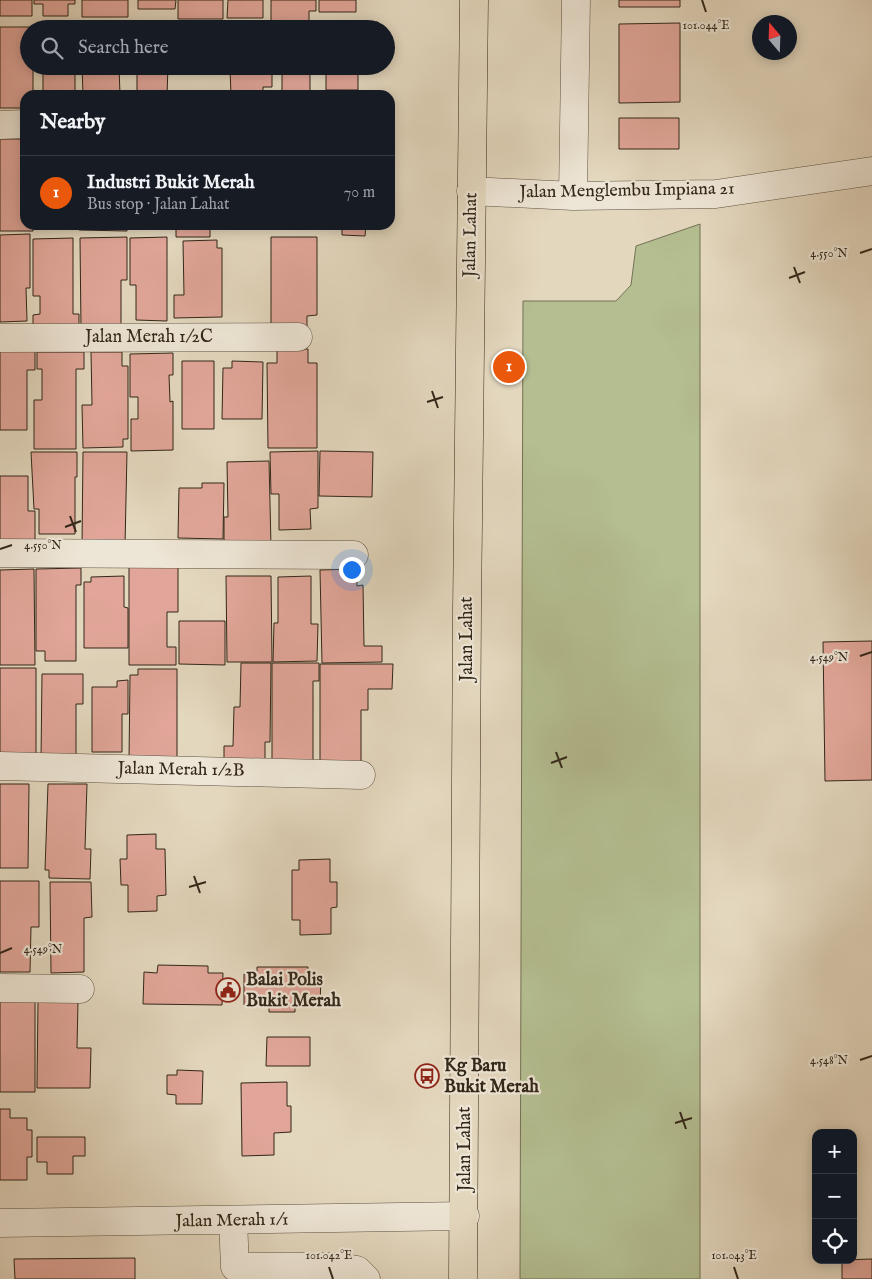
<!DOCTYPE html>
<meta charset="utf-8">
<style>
:root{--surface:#171b24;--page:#242831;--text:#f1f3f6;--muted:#9ea1a6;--line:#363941;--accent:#ea580c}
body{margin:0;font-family:"IM FELL English",serif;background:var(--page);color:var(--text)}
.controls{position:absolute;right:15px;bottom:15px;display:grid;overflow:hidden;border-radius:10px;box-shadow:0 2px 12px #0003}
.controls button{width:45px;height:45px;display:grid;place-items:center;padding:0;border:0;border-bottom:1px solid var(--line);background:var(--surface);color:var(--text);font:25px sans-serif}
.compass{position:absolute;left:752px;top:15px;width:45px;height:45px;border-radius:50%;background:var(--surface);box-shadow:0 2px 12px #0003;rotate:341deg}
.you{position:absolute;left:351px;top:569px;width:18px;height:18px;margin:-12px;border:4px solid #fff;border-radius:50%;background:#1a73e8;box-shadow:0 0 0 8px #1a73e833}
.badge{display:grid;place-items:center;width:32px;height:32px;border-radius:50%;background:var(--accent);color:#fff;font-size:16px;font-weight:700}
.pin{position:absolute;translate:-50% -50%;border:2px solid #fff;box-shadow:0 1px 5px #0006}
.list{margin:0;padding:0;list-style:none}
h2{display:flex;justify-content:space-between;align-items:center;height:65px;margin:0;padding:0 20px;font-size:21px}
h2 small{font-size:16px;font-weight:400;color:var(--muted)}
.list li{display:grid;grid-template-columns:32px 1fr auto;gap:15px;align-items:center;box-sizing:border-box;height:75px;padding:0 20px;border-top:1px solid var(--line)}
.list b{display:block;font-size:19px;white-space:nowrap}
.list p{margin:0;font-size:16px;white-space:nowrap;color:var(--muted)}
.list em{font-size:16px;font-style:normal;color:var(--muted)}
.icon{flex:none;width:28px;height:28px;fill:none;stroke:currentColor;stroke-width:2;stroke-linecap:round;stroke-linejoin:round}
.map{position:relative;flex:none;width:872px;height:1279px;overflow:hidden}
.search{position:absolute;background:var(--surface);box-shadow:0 2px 12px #0003;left:20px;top:20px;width:375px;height:55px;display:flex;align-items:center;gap:12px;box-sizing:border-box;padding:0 18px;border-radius:28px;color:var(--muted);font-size:19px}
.panel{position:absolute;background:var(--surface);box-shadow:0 2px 12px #0003;left:20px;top:90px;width:375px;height:140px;border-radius:15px}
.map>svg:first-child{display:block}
.green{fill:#b4be91;stroke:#737255}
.building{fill:#e1a699;stroke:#322719}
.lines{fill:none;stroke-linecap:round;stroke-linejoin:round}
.minor-casing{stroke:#5e5342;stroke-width:29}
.major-casing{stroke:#322719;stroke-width:29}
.minor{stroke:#ede5d5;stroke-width:28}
.major{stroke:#e3d7be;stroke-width:28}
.ticks{fill:none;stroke:#322719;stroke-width:2}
.labels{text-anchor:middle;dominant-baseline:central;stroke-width:4.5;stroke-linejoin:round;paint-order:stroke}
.street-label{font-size:18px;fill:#322719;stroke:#ede5d5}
.poi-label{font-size:18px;font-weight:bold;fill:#322719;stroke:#ede5d5;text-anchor:start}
.ticks-label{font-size:12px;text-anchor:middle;fill:#322719;stroke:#ede5d5;stroke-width:4.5;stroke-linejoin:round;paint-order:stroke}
</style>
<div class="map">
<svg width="872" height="1279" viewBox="0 0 872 1279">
<rect width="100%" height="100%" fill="#e3d7be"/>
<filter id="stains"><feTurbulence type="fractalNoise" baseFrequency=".004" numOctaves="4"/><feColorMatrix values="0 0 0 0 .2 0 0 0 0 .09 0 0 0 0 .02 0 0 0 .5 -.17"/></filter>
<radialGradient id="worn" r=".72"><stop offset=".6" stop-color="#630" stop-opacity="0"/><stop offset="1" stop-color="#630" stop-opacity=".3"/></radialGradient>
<!-- green -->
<path class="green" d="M 700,224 L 700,1279 L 520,1279 L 523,301 L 616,301 L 631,285 L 636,246 Z"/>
<!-- building -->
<path class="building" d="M 0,0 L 32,0 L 32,16 L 0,16 Z
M 34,0 L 75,0 L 75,4 L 68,4 L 68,16 L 43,16 L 43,4 L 34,4 Z
M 82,0 L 128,0 L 128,17 L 82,17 Z
M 138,0 L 176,0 L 175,9 L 138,9 Z
M 178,0 L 223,0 L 223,19 L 178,19 Z
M 228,0 L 263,0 L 263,18 L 227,18 Z
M 271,0 L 316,0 L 316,11 L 309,11 L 309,22 L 271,22 Z
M 319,0 L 356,0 L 356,12 L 319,12 Z
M 619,0 L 680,0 L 680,7 L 619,7 Z
M 262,22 L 262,29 L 225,29 L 225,23 Z
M 378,22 L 378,29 L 318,29 L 318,23 Z
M 129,23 L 168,23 L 168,29 L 129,29 Z
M 680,23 L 680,102 L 619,103 L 619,24 Z
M 82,24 L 127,24 L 127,29 L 82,29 Z
M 185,24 L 217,24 L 217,29 L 185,29 Z
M 35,26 L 74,26 L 74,29 L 35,29 Z
M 0,27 L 33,27 L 33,29 L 29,29 L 29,66 L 33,66 L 33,95 L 25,95 L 25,108 L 0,108 Z
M 43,66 L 75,66 L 75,93 L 80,92 L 80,95 L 43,95 Z
M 82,66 L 119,66 L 120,95 L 83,95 Z
M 137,66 L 168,66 L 167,95 L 137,95 Z
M 223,66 L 272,66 L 272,87 L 263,87 L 263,95 L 231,95 L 230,69 L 223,69 Z
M 282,66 L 310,66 L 310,95 L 282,95 Z
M 318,66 L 358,66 L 358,90 L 326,90 L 326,69 L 318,69 Z
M 619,118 L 679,118 L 679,149 L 619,149 Z
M 0,139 L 25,139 L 25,225 L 33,225 L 33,231 L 0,231 Z
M 56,225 L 77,225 L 77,228 L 56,229 Z
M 79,225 L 127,225 L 127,231 L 79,230 Z
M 136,225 L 171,225 L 171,226 L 136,226 Z
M 176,225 L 210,225 L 210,237 L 176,237 Z
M 277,225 L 309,225 L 309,229 L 277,228 Z
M 323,225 L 366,225 L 365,236 L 342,235 L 342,227 L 323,227 Z
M 30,234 L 30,288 L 26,288 L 27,321 L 0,322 L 0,235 Z
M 127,237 L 127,280 L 121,280 L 121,329 L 81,329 L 80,238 Z
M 167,237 L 167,321 L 136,320 L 136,285 L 130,285 L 130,238 Z
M 271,237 L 317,237 L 317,315 L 307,316 L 307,330 L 271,330 Z
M 73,238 L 73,314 L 79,314 L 79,330 L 33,330 L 33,315 L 40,314 L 40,296 L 33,296 L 33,239 Z
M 217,240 L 217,248 L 222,248 L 222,317 L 174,318 L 174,295 L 184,295 L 183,241 Z
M 277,349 L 308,349 L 308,363 L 317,363 L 317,448 L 268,448 L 267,363 L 277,363 Z
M 0,350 L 35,350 L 35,370 L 27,370 L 27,430 L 0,430 Z
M 37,352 L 84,352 L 84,369 L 76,369 L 76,449 L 34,449 L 34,400 L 42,400 L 42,369 L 37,369 Z
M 91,352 L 122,352 L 122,366 L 128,366 L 128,439 L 123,439 L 123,447 L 83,448 L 82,405 L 92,405 Z
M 173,353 L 173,375 L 169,375 L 170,402 L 173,401 L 173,450 L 131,451 L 131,419 L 138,419 L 138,397 L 130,397 L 130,354 Z
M 182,361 L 214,361 L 214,429 L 182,429 Z
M 232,361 L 263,362 L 262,419 L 222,419 L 223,368 L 232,368 Z
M 318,451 L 318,508 L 310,509 L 311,529 L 279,530 L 279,494 L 271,494 L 270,452 Z
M 320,451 L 373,452 L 372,497 L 319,496 Z
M 31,452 L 77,452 L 77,477 L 75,477 L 75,534 L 39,534 L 39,509 L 34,509 Z
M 83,452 L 127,452 L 125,546 L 82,545 Z
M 269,461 L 271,546 L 224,548 L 224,517 L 228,517 L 227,462 Z
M 0,476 L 28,476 L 28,511 L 35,511 L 35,549 L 0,549 Z
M 202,483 L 224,483 L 223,539 L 178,538 L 179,488 L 202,488 Z
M 129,566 L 178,566 L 178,612 L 167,612 L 167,647 L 176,647 L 176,665 L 129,665 Z
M 81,568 L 81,585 L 76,585 L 76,661 L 45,661 L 45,651 L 36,651 L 36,569 Z
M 34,569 L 35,665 L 0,665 L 0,570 Z
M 357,569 L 357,586 L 363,585 L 364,646 L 382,646 L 382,662 L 322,663 L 320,570 Z
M 124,576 L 124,607 L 128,608 L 128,648 L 84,648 L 84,582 L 91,582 L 91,577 Z
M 226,576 L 271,576 L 272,662 L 227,662 Z
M 311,576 L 311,624 L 318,624 L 317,661 L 273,662 L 274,623 L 278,623 L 278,577 Z
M 179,621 L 225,621 L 225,665 L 179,664 Z
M 872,641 L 872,780 L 825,781 L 823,642 Z
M 241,663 L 271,663 L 270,742 L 265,742 L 265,761 L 224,760 L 224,746 L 233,746 L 234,707 L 240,707 Z
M 272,663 L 319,663 L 319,681 L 313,681 L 313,761 L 272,761 Z
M 320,664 L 393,664 L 392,689 L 368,689 L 368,710 L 361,710 L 361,762 L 320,761 Z
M 0,668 L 36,668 L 36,761 L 0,761 Z
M 138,669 L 177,669 L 177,760 L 129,760 L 130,675 L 138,675 Z
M 42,674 L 83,674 L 83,704 L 76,704 L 76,761 L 41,761 Z
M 128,680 L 128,714 L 122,714 L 122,752 L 92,752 L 92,687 L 117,687 L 117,681 Z
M 0,784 L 29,784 L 28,868 L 0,868 Z
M 48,784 L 87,784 L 85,849 L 91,849 L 90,879 L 49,878 L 49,870 L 45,870 Z
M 156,834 L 156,849 L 165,849 L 166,895 L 157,896 L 157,911 L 128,912 L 128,885 L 121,885 L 120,859 L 127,859 L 127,835 Z
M 330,859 L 330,882 L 337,882 L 337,907 L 331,908 L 331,934 L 300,935 L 300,920 L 292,920 L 292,870 L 299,870 L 299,860 Z
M 0,881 L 39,881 L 39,927 L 31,927 L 30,972 L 0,972 Z
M 50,882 L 91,882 L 92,917 L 84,918 L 84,972 L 51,973 Z
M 158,965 L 208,966 L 208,973 L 223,973 L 222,1005 L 143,1004 L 144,972 L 157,973 Z
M 257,967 L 308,967 L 308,974 L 321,975 L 320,1005 L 295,1005 L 295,1012 L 269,1012 L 269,1005 L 244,1005 L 244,974 L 257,974 Z
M 35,998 L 35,1092 L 0,1092 L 0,999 Z
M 38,1002 L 78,1002 L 77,1048 L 91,1048 L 90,1088 L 37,1088 Z
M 267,1037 L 310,1037 L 310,1066 L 266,1066 Z
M 177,1070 L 203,1071 L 202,1104 L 176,1104 L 176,1095 L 167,1094 L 167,1075 L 177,1075 Z
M 287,1082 L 287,1106 L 291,1106 L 291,1132 L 274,1133 L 274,1155 L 242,1156 L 241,1083 Z
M 0,1109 L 10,1109 L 10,1118 L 27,1118 L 27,1130 L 32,1130 L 32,1157 L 27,1157 L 27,1180 L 0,1180 Z
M 37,1137 L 85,1137 L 85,1156 L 73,1156 L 73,1174 L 47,1174 L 47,1162 L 37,1162 Z
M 135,1258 L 135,1279 L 15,1279 L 14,1259 Z
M 872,1259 L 872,1279 L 842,1279 L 842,1260 Z"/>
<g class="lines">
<!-- minor casing -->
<g class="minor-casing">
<path id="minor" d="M 0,125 L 25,124
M 471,191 L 573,196 L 716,194 L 872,171
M 573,196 L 576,0
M 0,338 L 298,337
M 0,553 L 354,555
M 0,766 L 361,775
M 0,988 L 80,989
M 233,1221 L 235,1267 L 338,1267 L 357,1270 L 366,1279
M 0,1223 L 465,1216"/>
</g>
<!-- major casing -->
<g class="major-casing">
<path id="major" d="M 463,1279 L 467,611 L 474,0"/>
</g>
<!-- minor -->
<use href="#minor" class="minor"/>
<!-- major -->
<use href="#major" class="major"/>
</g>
<!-- ticks -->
<path class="ticks" d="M 702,0 L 706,12M 860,253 L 872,249M 794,267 L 800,283M 789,278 L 805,272M 432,391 L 438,408M 427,402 L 443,397M 70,516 L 76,532M 65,527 L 81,521M 0,549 L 12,545M 860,656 L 872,652M 556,752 L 562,768M 551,763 L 567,757M 194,876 L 200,893M 189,887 L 206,882M 0,953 L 12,948M 860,1060 L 872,1056M 680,1112 L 686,1129M 675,1123 L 692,1118M 329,1267 L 333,1279M 734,1267 L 738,1279"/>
<!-- icons -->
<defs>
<g id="civic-ring" transform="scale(1.25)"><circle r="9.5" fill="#ede5d5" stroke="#8f2418" stroke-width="1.5"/><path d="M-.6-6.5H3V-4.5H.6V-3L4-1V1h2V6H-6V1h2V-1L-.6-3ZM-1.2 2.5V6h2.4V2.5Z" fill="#8f2418"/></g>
<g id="bus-ring" transform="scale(1.25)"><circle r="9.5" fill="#ede5d5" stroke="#8f2418" stroke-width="1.5"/><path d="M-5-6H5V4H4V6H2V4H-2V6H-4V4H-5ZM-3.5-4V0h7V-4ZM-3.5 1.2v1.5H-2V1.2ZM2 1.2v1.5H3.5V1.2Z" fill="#8f2418"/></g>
</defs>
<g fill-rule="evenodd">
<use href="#civic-ring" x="228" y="990"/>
<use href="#bus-ring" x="427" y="1076"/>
</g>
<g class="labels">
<!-- street labels -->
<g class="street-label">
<text transform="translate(627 191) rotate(-1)">Jalan Menglembu Impiana 21</text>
<text transform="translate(471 235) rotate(-89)">Jalan Lahat</text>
<text x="149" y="337">Jalan Merah 1/2C</text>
<text transform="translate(467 639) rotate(-90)">Jalan Lahat</text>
<text transform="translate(181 770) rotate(1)">Jalan Merah 1/2B</text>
<text transform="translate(465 1149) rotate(-90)">Jalan Lahat</text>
<text transform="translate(232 1221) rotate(-1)">Jalan Merah 1/1</text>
</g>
<!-- poi labels -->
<g class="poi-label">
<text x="246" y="980">Balai Polis<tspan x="246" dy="21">Bukit Merah</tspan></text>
<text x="444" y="1066">Kg Baru<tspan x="444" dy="21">Bukit Merah</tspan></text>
</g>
</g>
<g class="ticks-label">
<text x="706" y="29">101.044°E</text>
<text x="829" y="257">4.550°N</text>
<text x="43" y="549">4.550°N</text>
<text x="829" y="661">4.549°N</text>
<text x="43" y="953">4.549°N</text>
<text x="829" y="1064">4.548°N</text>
<text x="329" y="1259">101.042°E</text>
<text x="734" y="1259">101.043°E</text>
</g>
<rect width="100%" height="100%" filter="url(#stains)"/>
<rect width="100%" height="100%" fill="url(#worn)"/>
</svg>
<div class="controls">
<button>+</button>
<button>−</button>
<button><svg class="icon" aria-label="locate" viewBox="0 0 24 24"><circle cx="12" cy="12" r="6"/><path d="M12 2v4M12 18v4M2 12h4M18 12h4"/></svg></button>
</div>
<svg class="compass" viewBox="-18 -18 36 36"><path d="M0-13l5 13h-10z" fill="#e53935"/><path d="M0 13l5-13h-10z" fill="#9ea1a6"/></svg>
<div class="you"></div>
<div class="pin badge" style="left:509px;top:367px">1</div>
<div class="search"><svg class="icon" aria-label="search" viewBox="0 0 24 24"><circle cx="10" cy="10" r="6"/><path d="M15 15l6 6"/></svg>Search here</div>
<section class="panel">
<h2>Nearby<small></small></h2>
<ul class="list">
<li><span class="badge">1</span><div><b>Industri Bukit Merah</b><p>Bus stop · Jalan Lahat</p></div><em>70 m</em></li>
</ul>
</section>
</div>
